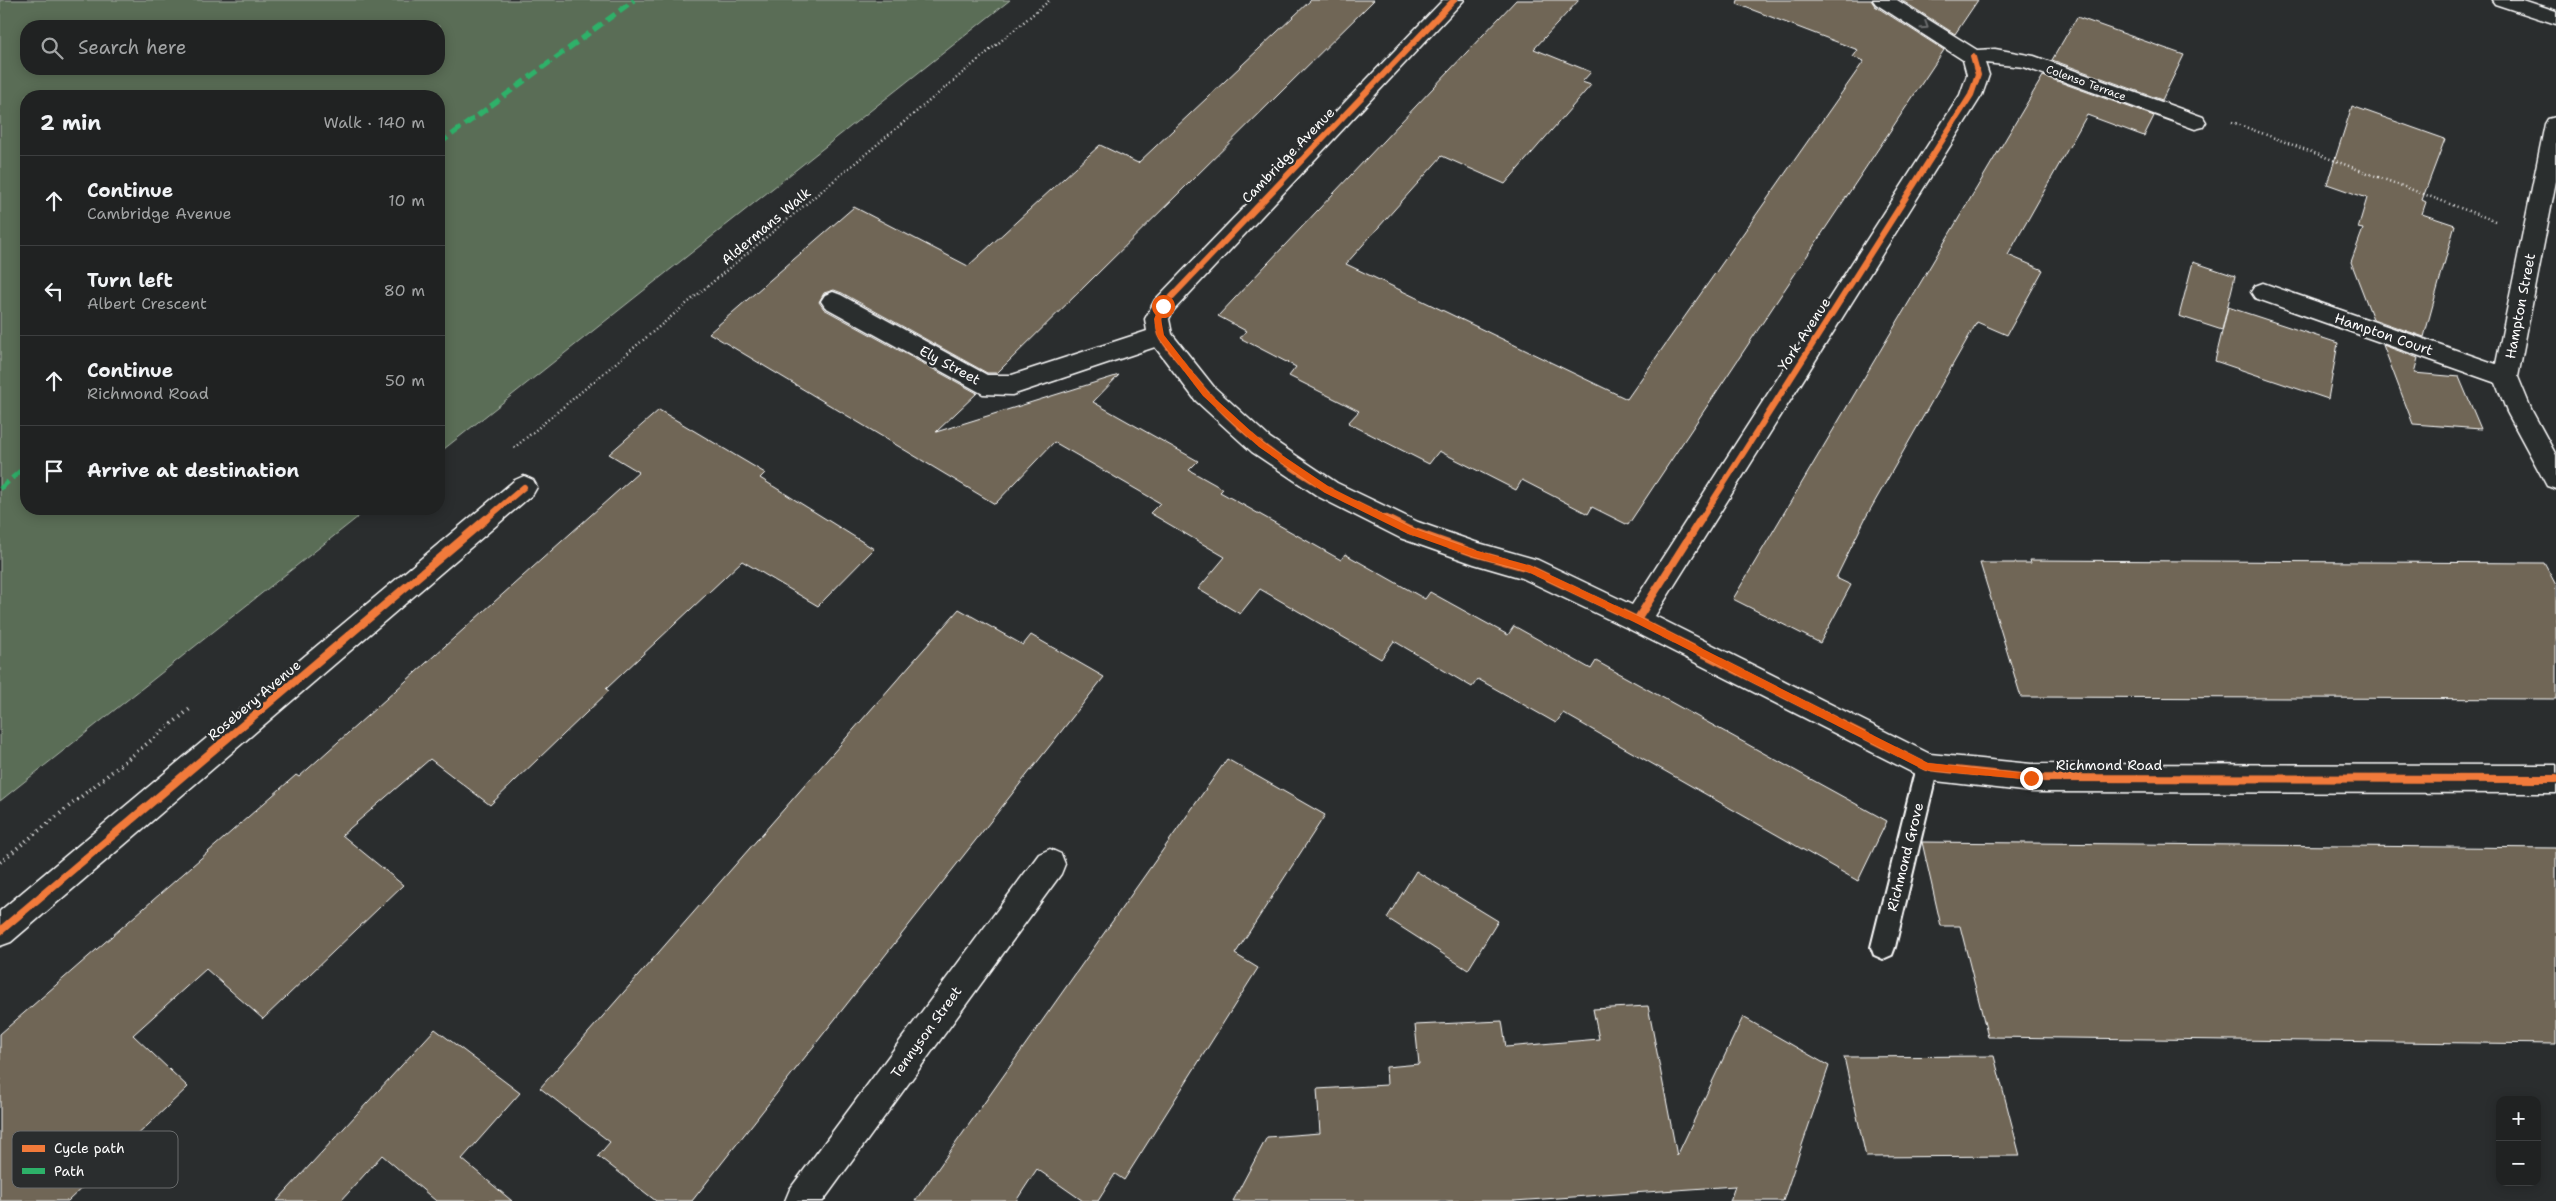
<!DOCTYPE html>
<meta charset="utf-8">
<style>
:root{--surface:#202222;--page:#282a2a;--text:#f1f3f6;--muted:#a2a4a5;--line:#3d3f40}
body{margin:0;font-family:"Shantell Sans",sans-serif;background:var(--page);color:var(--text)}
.controls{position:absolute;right:15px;bottom:15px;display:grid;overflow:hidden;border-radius:10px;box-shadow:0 2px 12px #0003}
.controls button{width:45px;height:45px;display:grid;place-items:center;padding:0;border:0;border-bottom:1px solid var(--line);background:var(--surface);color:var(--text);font:25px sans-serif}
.stop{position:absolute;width:15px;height:15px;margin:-11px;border:4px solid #ea580c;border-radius:50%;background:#fff}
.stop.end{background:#ea580c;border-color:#fff;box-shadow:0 1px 5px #0008}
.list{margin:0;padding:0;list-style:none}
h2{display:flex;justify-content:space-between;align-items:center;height:65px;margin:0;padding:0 20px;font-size:21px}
h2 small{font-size:16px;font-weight:400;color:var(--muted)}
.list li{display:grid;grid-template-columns:32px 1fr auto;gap:15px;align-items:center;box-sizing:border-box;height:90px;padding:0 20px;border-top:1px solid var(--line)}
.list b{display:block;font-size:19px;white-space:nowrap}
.list p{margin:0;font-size:16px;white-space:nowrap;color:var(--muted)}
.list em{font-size:16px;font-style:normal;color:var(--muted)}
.icon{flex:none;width:28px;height:28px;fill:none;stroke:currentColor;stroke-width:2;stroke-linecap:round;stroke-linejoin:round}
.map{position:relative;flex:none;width:2556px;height:1201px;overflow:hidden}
.search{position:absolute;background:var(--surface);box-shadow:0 2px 12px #0003;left:20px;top:20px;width:425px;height:55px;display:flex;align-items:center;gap:12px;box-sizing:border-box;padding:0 18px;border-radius:20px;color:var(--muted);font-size:19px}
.panel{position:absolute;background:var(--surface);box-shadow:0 2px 12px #0003;left:20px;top:90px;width:425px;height:425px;border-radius:20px}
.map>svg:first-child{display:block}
.green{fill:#5a6d57;stroke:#acb6ab;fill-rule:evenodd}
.building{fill:#6f6657;stroke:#fff}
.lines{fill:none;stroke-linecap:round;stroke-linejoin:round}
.lane-casing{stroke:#fff;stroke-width:4}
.street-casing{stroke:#fff;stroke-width:3}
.secondary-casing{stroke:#fff;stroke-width:3}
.path-far1{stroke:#fff;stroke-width:2.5;stroke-dasharray:1 3;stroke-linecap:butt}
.path{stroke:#fff;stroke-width:4;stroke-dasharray:1 4.5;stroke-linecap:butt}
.lane{fill:#2a2d2e;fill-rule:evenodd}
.street{fill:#2a2d2e;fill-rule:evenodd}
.secondary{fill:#2a2d2e;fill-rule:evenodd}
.quiet{stroke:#2db169;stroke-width:5;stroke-dasharray:11 5;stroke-linecap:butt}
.cycleway-far1-casing{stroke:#2a2d2e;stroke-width:9}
.cycleway-casing{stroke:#2a2d2e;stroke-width:11}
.cycleway-far1{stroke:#f17a3a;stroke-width:6}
.cycleway{stroke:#f17a3a;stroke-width:8}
.oneway{stroke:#6a6c6d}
.route{fill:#ea580c}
.labels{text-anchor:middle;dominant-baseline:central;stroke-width:5;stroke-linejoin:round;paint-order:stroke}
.far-street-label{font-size:11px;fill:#fff;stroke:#2a2d2e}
.street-label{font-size:14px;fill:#fff;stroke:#2a2d2e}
.key{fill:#2a2d2e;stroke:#6a6c6d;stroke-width:1}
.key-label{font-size:14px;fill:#fff}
</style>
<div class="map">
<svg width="2556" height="1201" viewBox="0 0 2556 1201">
<rect width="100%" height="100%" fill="#2a2d2e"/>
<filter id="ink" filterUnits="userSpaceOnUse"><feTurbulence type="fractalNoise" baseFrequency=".02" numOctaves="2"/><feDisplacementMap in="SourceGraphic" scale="10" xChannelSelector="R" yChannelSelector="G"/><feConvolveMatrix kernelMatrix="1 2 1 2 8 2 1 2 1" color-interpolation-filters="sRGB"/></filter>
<g filter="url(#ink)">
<!-- green -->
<path class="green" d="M 0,0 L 1010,0 L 439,453 L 439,96 L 26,96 L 26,509 L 368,509 L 0,801 ZM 26,26 L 439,26 L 439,69 L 26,69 Z"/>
<!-- building -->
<path class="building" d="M 1311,0 L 1374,0 L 997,373 L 987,373 L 842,293 L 834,290 L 824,293 L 819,302 L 824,309 L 977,393 L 936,432 L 1119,375 L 1093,402 L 1198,461 L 1189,470 L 1223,489 L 1220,492 L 1341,560 L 1345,554 L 1425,599 L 1430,592 L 1508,635 L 1514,626 L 1591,669 L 1596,661 L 1887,821 L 1858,881 L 1563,713 L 1556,723 L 1478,679 L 1472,687 L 1394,641 L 1381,659 L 1260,589 L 1240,614 L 1198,589 L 1225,557 L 1150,513 L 1160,503 L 1054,442 L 995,504 L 709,333 L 854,207 L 968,266 L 1100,145 L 1138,163 Z
M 1516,0 L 1579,0 L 1534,49 L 1591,72 L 1582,82 L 1591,85 L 1505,184 L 1442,156 L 1346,264 L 1627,399 L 1864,61 L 1853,57 L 1858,50 L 1737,4 L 1738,0 L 1871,0 L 1875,6 L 1944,50 L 1628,525 L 1592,507 L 1588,514 L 1522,480 L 1516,490 L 1439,451 L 1429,464 L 1348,423 L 1359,411 L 1289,376 L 1296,367 L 1240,338 L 1246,331 L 1218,316 Z
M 1901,0 L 1978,0 L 1955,34 Z
M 2077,17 L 2184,55 L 2162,100 L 2052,60 Z
M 2043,76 L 2154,116 L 2144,136 L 2087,115 L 2008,255 L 2043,270 L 2007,335 L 1977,322 L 1866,517 L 1836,578 L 1851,585 L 1820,643 L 1733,599 Z
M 2352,106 L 2445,139 L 2422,200 L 2426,202 L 2422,214 L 2455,225 L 2424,337 L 2373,319 L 2351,262 L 2363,229 L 2358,228 L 2367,198 L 2327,184 Z
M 2193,262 L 2235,276 L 2222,330 L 2179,316 Z
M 2228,307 L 2338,343 L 2328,399 L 2215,361 Z
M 2383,345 L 2418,358 L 2414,373 L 2459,377 L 2481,429 L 2413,424 Z
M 659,410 L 765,473 L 760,478 L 874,549 L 818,606 L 742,561 L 606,689 L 609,691 L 490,805 L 430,759 L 342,835 L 403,885 L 263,1019 L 206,969 L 133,1035 L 188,1087 L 68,1201 L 0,1201 L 0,1034 L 296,775 L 299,777 L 639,472 L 609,454 Z
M 2030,560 L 2544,563 L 2556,585 L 2556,699 L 2021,697 L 1980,563 L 2031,563 Z
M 959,609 L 1023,645 L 1031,635 L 1104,677 L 692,1201 L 656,1201 L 598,1156 L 610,1142 L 540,1088 Z
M 1227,759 L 1325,815 L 1235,954 L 1258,968 L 1124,1180 L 1115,1174 L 1098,1201 L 1083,1201 L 1037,1169 L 1016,1201 L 915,1201 Z
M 1922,842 L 2556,848 L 2556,1044 L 1988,1037 L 1960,926 L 1941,926 Z
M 1416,871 L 1498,921 L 1468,970 L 1387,918 Z
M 1648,1006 L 1677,1156 L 1743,1017 L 1829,1066 L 1783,1201 L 1730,1201 L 1735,1186 L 1514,1201 L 1233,1201 L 1267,1137 L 1320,1133 L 1317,1089 L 1387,1085 L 1386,1067 L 1419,1064 L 1415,1025 L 1502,1021 L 1506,1047 L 1599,1039 L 1593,1009 Z
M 435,1029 L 520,1093 L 462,1159 L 512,1201 L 436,1201 L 382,1155 L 341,1201 L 277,1201 Z
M 1994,1056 L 2020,1156 L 1866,1157 L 1844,1057 Z"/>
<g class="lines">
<!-- lane casing -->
<g class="lane-casing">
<path id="lane" d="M 1927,757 L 1935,760 L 1938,767 L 1895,947 L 1892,955 L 1883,959 L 1874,955 L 1871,947 L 1916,767 L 1919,760 Z"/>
</g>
<!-- street casing -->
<g class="street-casing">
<path id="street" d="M 1443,0 L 1464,0 L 1173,311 L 1169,319 L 1172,334 L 1214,387 L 1270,438 L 1337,483 L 1418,522 L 1475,542 L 1538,560 L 1632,605 L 1960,95 L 1967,75 L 1963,60 L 1876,4 L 1873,0 L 1897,0 L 1977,50 L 1995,49 L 2034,56 L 2203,117 L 2206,122 L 2203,127 L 2195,129 L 2024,67 L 1985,63 L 1989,75 L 1982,95 L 1655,616 L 1930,754 L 2031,764 L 2556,765 L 2556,793 L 2031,792 L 1927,780 L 1627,628 L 1522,578 L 1474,564 L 1400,538 L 1319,497 L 1252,452 L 1196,401 L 1155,347 L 1012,395 L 983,394 L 825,307 L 821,301 L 825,295 L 833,292 L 841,295 L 987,375 L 1012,375 L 1147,331 L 1145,319 L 1155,300 Z
M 2556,117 L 2556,181 L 2518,377 L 2532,411 L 2556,455 L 2556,489 L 2547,486 L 2507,412 L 2496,383 L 2255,298 L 2251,292 L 2255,286 L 2263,283 L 2496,364 L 2545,124 L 2548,119 Z
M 524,476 L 533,480 L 537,487 L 533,494 L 11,942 L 0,946 L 0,911 L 515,480 Z
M 1050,849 L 1061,854 L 1065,864 L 1061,874 L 823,1201 L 785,1201 L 790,1189 L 1039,854 Z"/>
</g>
<!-- secondary casing -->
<g class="secondary-casing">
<path id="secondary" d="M 2492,0 L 2523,0 L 2556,11 L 2556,24 L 2495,4 Z"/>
</g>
<!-- path-far1 -->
<path class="path-far1" d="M 2232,122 L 2495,221
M 514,448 L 1050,0"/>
<!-- path -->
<path class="path" d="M 0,862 L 190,709"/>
<!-- lane -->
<use href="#lane" class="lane"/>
<!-- street -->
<use href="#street" class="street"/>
<!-- secondary -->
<use href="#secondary" class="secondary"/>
<!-- quiet -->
<path class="quiet" d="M 439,144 L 634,0
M 0,489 L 26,466"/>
<!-- cycleway-far1 casing -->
<g class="cycleway-far1-casing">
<path id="cycleway-far1" d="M 484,521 L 524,487
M 1390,521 C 1370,511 1348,501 1329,490 C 1273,459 1222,416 1183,365 C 1167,345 1151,333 1163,306 L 1454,0
M 1700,521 L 1971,95 L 1978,75 L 1973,57"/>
</g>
<!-- cycleway casing -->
<g class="cycleway-casing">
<path id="cycleway" d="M 1387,519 L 1409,530 L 1474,553 L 1528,568 L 1637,620 L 1927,767 L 2031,778 L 2556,779
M 1637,620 L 1701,519
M 0,931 L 486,519"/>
</g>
<!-- cycleway-far1 -->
<use href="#cycleway-far1" class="cycleway-far1"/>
<!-- cycleway -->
<use href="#cycleway" class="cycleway"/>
</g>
<!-- one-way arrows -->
<defs><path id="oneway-chevron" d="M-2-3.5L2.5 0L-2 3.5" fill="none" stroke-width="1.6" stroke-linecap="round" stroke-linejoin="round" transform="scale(1.25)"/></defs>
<use class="oneway" href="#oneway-chevron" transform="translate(1925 26) rotate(33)"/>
</g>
<!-- route -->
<path class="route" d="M 1160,304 L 1166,306 L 1161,319 L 1164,335 L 1208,392 L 1264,443 L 1331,488 L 1412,528 L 1474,550 L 1531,566 L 1640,617 L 1928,763 L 2031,774 L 2034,775 L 2034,780 L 1924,770 L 1634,622 L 1526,571 L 1474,557 L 1406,533 L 1325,493 L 1259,447 L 1203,396 L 1157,336 L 1154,319 Z"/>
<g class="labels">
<!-- far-street labels -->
<g class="far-street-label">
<text transform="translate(2086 83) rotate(20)">Colenso Terrace</text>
</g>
<!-- street labels -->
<g class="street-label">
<text transform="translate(1288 155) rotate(-46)">Cambridge Avenue</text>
<text transform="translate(766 226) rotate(-40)">Aldermans Walk</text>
<text transform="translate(2520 306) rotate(-79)">Hampton Street</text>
<text transform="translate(1804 334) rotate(-57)">York Avenue</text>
<text transform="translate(2384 334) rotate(19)">Hampton Court</text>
<text transform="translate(950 365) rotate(28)">Ely Street</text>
<text transform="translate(254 700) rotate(-40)">Rosebery Avenue</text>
<text x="2109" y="765">Richmond Road</text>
<text transform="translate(1905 857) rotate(-76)">Richmond Grove</text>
<text transform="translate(926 1032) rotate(-54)">Tennyson Street</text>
</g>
</g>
<!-- legend -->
<rect x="12" y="1131" width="166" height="57" rx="8" class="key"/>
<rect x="22" y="1145" width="23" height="7" fill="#f17a3a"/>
<rect x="22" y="1168" width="23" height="6" fill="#2db169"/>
<g class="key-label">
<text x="54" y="1153">Cycle path</text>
<text x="54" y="1176">Path</text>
</g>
</svg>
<div class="controls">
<button>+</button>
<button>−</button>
</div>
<div class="stop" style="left:1163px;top:306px"></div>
<div class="stop end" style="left:2031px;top:778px"></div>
<div class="search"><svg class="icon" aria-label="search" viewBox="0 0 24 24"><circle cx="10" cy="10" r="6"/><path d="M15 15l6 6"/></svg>Search here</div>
<section class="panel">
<h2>2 min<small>Walk · 140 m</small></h2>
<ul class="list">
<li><svg class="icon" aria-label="ahead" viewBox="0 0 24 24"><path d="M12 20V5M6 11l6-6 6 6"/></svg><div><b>Continue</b><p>Cambridge Avenue</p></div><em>10 m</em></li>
<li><svg class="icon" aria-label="left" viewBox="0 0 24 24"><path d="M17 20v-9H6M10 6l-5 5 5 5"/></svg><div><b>Turn left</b><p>Albert Crescent</p></div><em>80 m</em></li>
<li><svg class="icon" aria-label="ahead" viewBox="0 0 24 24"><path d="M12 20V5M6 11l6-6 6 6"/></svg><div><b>Continue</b><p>Richmond Road</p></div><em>50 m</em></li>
<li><svg class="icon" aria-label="arrive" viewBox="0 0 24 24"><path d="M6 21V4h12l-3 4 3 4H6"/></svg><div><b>Arrive at destination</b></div></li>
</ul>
</section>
</div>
